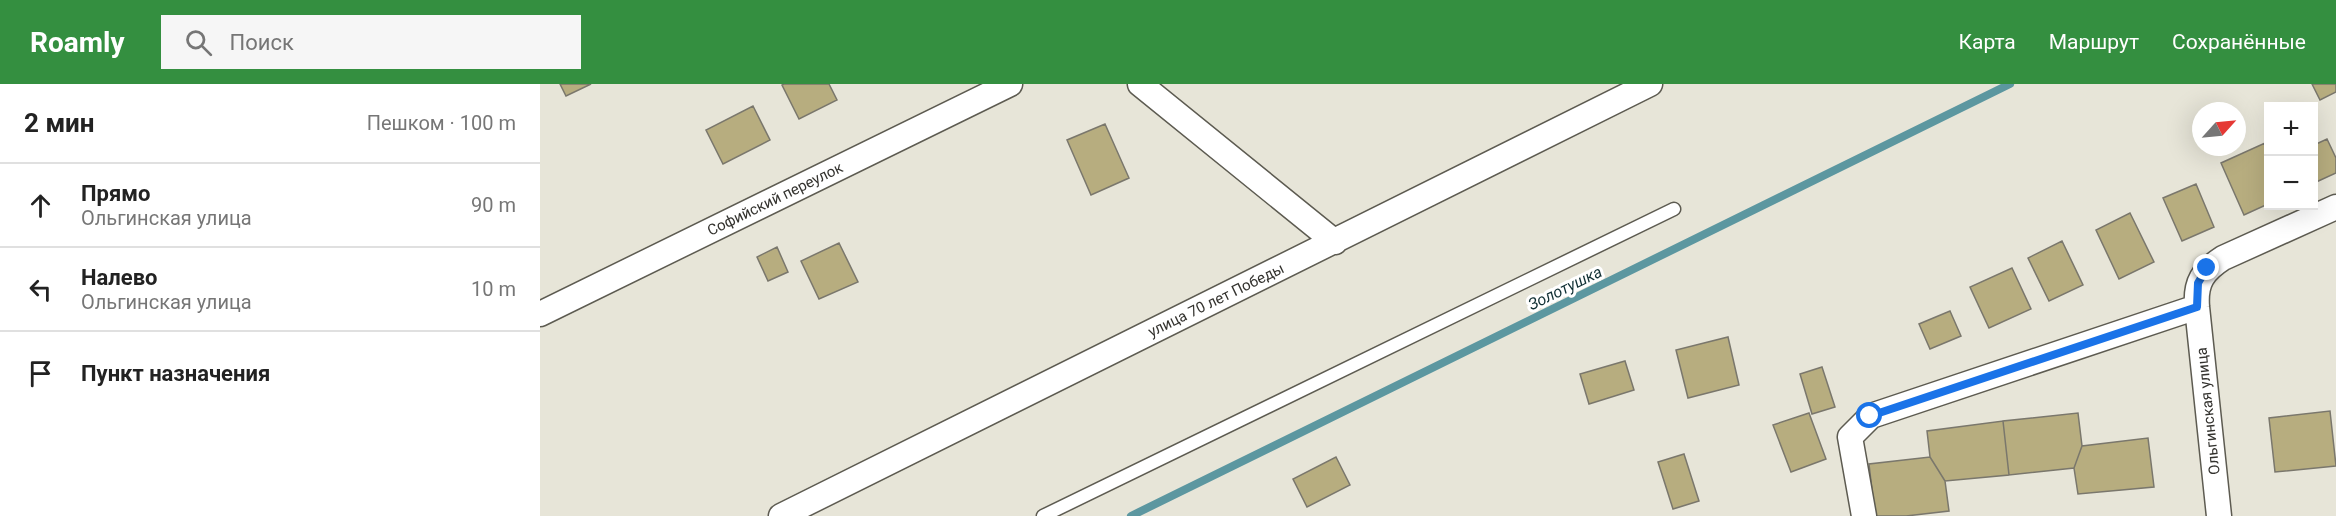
<!DOCTYPE html>
<html lang="ru">
<meta charset="utf-8">
<style>
:root{--surface:#fff;--page:#f6f6f6;--text:#222;--muted:#767676;--line:#e0e0e0;--accent:#348f40}
body{margin:0;font-family:Roboto,sans-serif;background:var(--page);color:var(--text)}
.controls{position:absolute;right:18px;top:18px;display:grid;overflow:hidden;border-radius:0px;box-shadow:0 6px 24px #0002}
.controls button{width:54px;height:54px;display:grid;place-items:center;padding:0;border:0;border-bottom:2px solid var(--line);background:var(--surface);color:var(--text);font:30px sans-serif}
.compass{position:absolute;left:1652px;top:18px;width:54px;height:54px;border-radius:50%;background:var(--surface);box-shadow:0 6px 24px #0002;rotate:63deg}
.stop{position:absolute;width:18px;height:18px;margin:-14px;border:4px solid #1a73e8;border-radius:50%;background:#fff}
.stop.end{background:#1a73e8;border-color:#fff;box-shadow:0 2px 6px #0008}
.list{margin:0;padding:0;list-style:none}
h2{display:flex;justify-content:space-between;align-items:center;height:78px;margin:0;padding:0 24px;font-size:26px}
h2 small{font-size:20px;font-weight:400;color:var(--muted)}
.list li{display:grid;grid-template-columns:39px 1fr auto;gap:18px;align-items:center;box-sizing:border-box;height:84px;padding:0 24px;border-top:2px solid var(--line)}
.list b{display:block;font-size:22px;white-space:nowrap}
.list p{margin:0;font-size:20px;white-space:nowrap;color:var(--muted)}
.list em{font-size:20px;font-style:normal;color:var(--muted)}
.icon{flex:none;width:33px;height:33px;fill:none;stroke:currentColor;stroke-width:2;stroke-linecap:round;stroke-linejoin:round}
.map{position:relative;flex:none;width:1796px;height:432px;overflow:hidden}
header{display:flex;align-items:center;gap:36px;box-sizing:border-box;height:84px;padding:0 30px;background:var(--accent);color:#fff}
header strong{font-size:28px}
nav{display:flex;gap:33px;margin-inline-start:auto;font-size:21px}
.search{width:420px;height:54px;background:var(--page);display:flex;align-items:center;gap:15px;box-sizing:border-box;padding:0 21px;border-radius:0px;color:var(--muted);font-size:22px}
main{display:flex}
aside{flex:1;background:var(--surface)}
.map>svg:first-child{display:block}
.lines{fill:none;stroke-linecap:round;stroke-linejoin:round}
.stream{stroke:#5c97a0;stroke-width:8}
.building{fill:#b7ad7f;stroke:#7a776c;stroke-width:1.5}
.lane-casing{stroke:#5d5b51;stroke-width:15}
.street-casing{stroke:#5d5b51;stroke-width:27}
.lane{stroke:#fff;stroke-width:12}
.street{stroke:#fff;stroke-width:24}
.route{stroke:#1a73e8;stroke-width:8}
.labels{text-anchor:middle;dominant-baseline:central;stroke-width:6;stroke-linejoin:round;paint-order:stroke}
.street-label{font-size:15px;fill:#33322e;stroke:#fff}
.water-label{font-size:16px;font-style:italic;fill:#102f33;stroke:#fff}
</style>
<header>
<strong>Roamly</strong>
<div class="search"><svg class="icon" aria-label="search" viewBox="0 0 24 24"><circle cx="10" cy="10" r="6"/><path d="M15 15l6 6"/></svg>Поиск</div>
<nav><a>Карта</a><a>Маршрут</a><a>Сохранённые</a></nav>
</header>
<main>
<aside>
<h2>2 мин<small>Пешком · 100 m</small></h2>
<ul class="list">
<li><svg class="icon" aria-label="ahead" viewBox="0 0 24 24"><path d="M12 20V5M6 11l6-6 6 6"/></svg><div><b>Прямо</b><p>Ольгинская улица</p></div><em>90 m</em></li>
<li><svg class="icon" aria-label="left" viewBox="0 0 24 24"><path d="M17 20v-9H6M10 6l-5 5 5 5"/></svg><div><b>Налево</b><p>Ольгинская улица</p></div><em>10 m</em></li>
<li><svg class="icon" aria-label="arrive" viewBox="0 0 24 24"><path d="M6 21V4h12l-3 4 3 4H6"/></svg><div><b>Пункт назначения</b></div></li>
</ul>
</aside>
<div class="map">
<svg width="1796" height="432" viewBox="0 0 1796 432">
<rect width="100%" height="100%" fill="#e7e5d8"/>
<g class="lines">
<!-- stream -->
<path class="stream" d="M 591,432 L 1470,0"/>
</g>
<!-- building -->
<path class="building" d="M 20,0 L 51,0 L 26,12 Z
M 244,0 L 289,0 L 297,16 L 259,35 L 242,1 Z
M 1772,0 L 1796,0 L 1796,8 L 1780,16 Z
M 213,22 L 230,56 L 183,80 L 166,46 Z
M 565,40 L 589,94 L 551,111 L 527,56 Z
M 1787,55 L 1796,74 L 1796,89 L 1774,99 L 1774,61 Z
M 1725,59 L 1728,68 L 1728,120 L 1704,131 L 1681,79 Z
M 1656,100 L 1674,143 L 1642,157 L 1623,114 Z
M 1590,129 L 1614,178 L 1579,195 L 1556,146 Z
M 1522,157 L 1543,201 L 1509,217 L 1488,174 Z
M 299,159 L 318,198 L 279,215 L 261,177 Z
M 237,163 L 248,188 L 228,197 L 217,173 Z
M 1472,184 L 1491,225 L 1449,244 L 1430,203 Z
M 1410,227 L 1421,252 L 1390,265 L 1379,240 Z
M 1188,253 L 1199,301 L 1148,314 L 1136,266 Z
M 1085,277 L 1094,306 L 1049,320 L 1040,290 Z
M 1282,283 L 1295,323 L 1272,330 L 1260,290 Z
M 1790,327 L 1796,382 L 1735,388 L 1729,334 Z
M 1269,329 L 1286,375 L 1251,388 L 1233,341 Z
M 1538,329 L 1542,362 L 1534,384 L 1469,391 L 1463,337 Z
M 1463,337 L 1469,391 L 1405,397 L 1390,373 L 1387,347 Z
M 1608,354 L 1614,403 L 1538,410 L 1534,384 L 1542,362 Z
M 1144,370 L 1159,417 L 1133,425 L 1118,378 Z
M 796,373 L 810,401 L 767,423 L 753,395 Z
M 1390,373 L 1405,397 L 1409,427 L 1366,432 L 1335,432 L 1329,380 Z"/>
<g class="lines">
<!-- lane casing -->
<g class="lane-casing">
<path id="lane" d="M 503,432 L 1134,125"/>
</g>
<!-- street casing -->
<g class="street-casing">
<path id="street" d="M 600,0 L 795,158
M 0,230 L 470,0
M 241,432 L 1110,0
M 1324,432 L 1310,353 L 1331,332 L 1657,223
M 1679,432 L 1657,223 C 1655,198 1663,187 1683,174 L 1796,123"/>
</g>
<!-- lane -->
<use href="#lane" class="lane"/>
<!-- street -->
<use href="#street" class="street"/>
</g>
<g class="lines">
<!-- route -->
<path class="route" d="M 1330,332 L 1657,223 L 1658,199 L 1667,184"/>
</g>
<g class="labels">
<!-- street labels -->
<g class="street-label">
<text transform="translate(235 115) rotate(-26)">Софийский переулок</text>
<text transform="translate(676 216) rotate(-26)">улица 70 лет Победы</text>
<text transform="translate(1668 327) rotate(-96)">Ольгинская улица</text>
</g>
<!-- water labels -->
<g class="water-label">
<text transform="translate(1025 204) rotate(-26)">Золотушка</text>
</g>
</g>
</svg>
<div class="controls">
<button>+</button>
<button>−</button>
</div>
<svg class="compass" viewBox="-18 -18 36 36"><path d="M0-13l5 13h-10z" fill="#e53935"/><path d="M0 13l5-13h-10z" fill="#767676"/></svg>
<div class="stop" style="left:1330px;top:332px"></div>
<div class="stop end" style="left:1667px;top:184px"></div>
</div>
</main>
